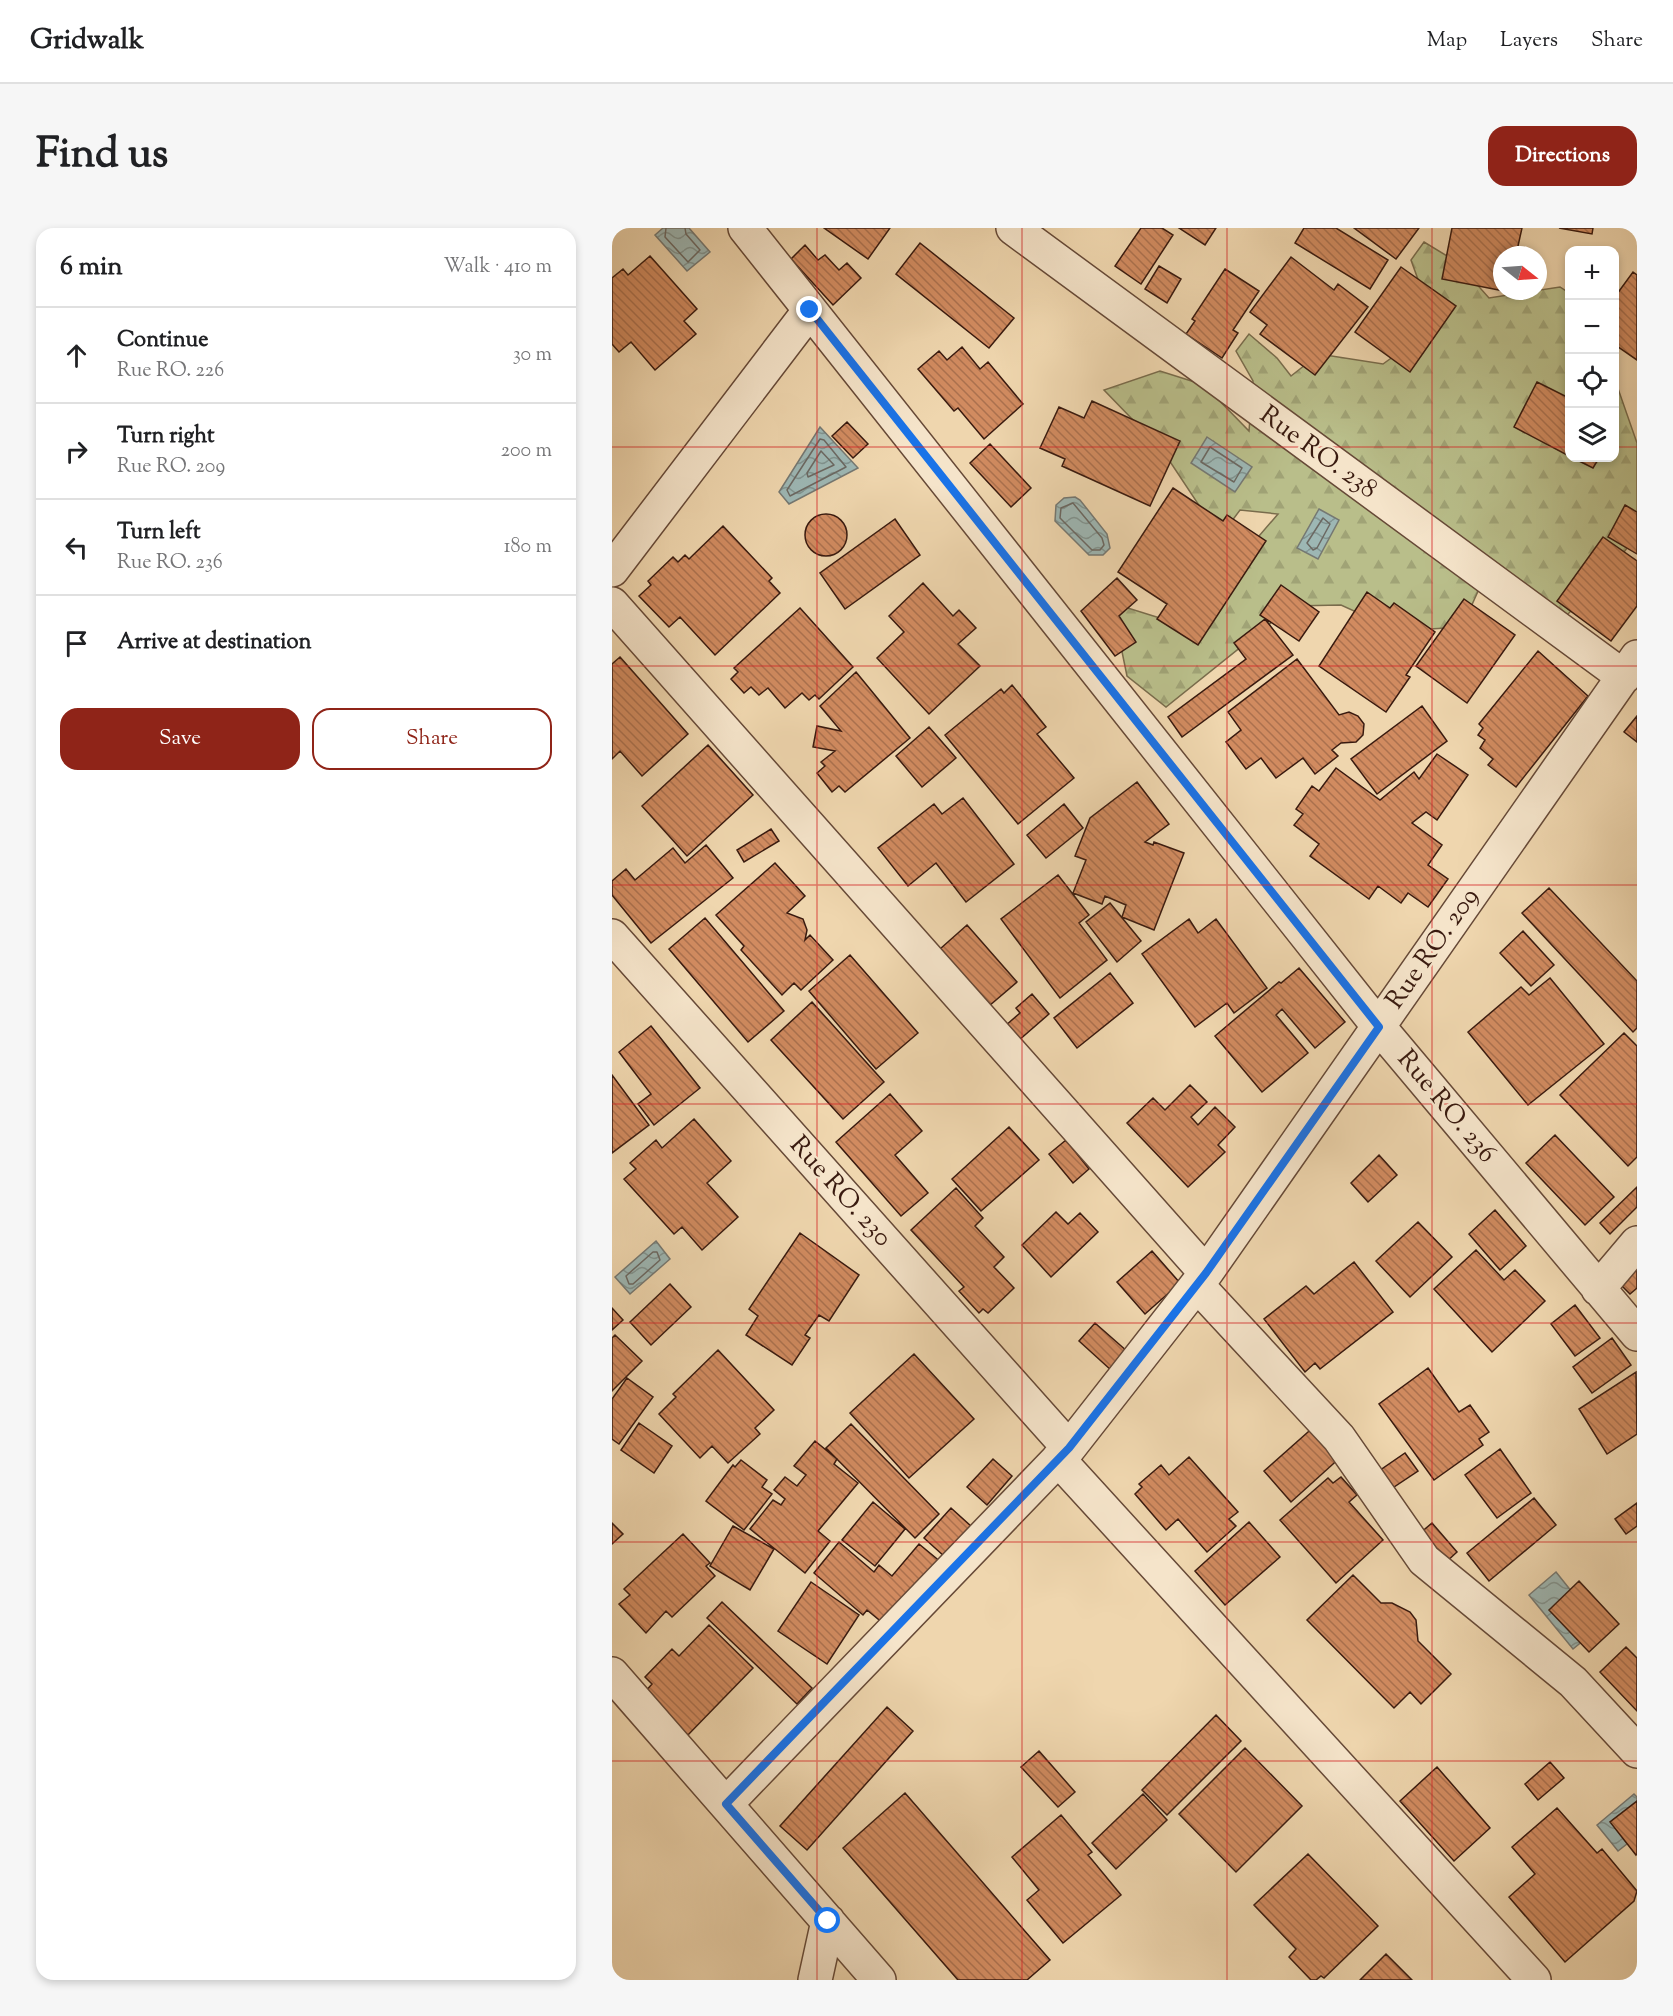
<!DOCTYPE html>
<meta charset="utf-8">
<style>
:root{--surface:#fff;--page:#f6f6f6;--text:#202124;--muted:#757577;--line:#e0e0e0;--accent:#8f2418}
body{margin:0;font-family:"Sorts Mill Goudy",serif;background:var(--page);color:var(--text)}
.controls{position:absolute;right:18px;top:18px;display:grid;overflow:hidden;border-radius:12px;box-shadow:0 3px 9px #0003}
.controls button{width:54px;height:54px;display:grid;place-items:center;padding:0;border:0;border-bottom:2px solid var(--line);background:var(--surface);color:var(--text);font:30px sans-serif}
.compass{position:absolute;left:881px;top:18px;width:54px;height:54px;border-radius:50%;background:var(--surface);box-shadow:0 3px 9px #0003;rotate:107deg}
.stop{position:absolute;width:18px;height:18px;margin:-14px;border:4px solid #1a73e8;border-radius:50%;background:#fff}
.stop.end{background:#1a73e8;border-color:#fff;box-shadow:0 2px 6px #0008}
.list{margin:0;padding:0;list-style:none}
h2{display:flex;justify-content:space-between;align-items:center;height:78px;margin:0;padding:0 24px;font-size:26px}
h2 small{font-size:20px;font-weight:400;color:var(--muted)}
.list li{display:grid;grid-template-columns:39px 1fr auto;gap:18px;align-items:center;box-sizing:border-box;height:96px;padding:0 24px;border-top:2px solid var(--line)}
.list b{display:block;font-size:22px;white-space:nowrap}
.list p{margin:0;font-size:20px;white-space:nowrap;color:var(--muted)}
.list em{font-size:20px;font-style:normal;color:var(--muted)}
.actions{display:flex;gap:12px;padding:18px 24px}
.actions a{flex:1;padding:14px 0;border:2px solid var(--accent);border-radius:18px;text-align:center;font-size:21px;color:var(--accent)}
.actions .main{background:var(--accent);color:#fff}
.icon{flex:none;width:33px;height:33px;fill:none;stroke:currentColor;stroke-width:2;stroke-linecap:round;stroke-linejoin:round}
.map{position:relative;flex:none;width:1025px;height:1752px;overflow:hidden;border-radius:18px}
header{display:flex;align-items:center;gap:36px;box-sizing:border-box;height:84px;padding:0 30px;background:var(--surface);border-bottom:2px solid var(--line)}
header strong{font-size:28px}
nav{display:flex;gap:33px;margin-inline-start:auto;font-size:21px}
.intro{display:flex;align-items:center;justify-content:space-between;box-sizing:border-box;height:144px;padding:0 36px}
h1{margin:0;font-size:42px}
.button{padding:15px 27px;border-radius:18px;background:var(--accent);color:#fff;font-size:21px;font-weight:700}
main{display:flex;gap:36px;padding:0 36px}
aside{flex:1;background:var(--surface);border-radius:18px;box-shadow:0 3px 9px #0003}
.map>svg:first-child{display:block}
.forest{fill:url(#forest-firs);stroke:#796c4c;stroke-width:1.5}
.water{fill:url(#water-waves);stroke:#757872;stroke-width:1.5}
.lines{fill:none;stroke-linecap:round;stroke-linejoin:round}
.shore{stroke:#6b6862;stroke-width:1.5}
.building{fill:url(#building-back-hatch);stroke:#391a0f;stroke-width:1.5}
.minor-casing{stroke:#664937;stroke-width:36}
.minor{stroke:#f5e4ca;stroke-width:33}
.route{stroke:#1a73e8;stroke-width:8}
.grid{fill:none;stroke:#d62828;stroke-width:1.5;stroke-opacity:0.55}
.labels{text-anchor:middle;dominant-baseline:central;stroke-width:4.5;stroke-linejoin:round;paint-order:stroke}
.street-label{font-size:26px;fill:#391a0f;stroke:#f5e4ca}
</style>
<header>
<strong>Gridwalk</strong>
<nav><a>Map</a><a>Layers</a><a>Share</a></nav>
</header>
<div class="intro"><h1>Find us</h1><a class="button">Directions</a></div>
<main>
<aside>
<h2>6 min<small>Walk · 410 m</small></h2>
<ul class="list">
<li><svg class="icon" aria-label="ahead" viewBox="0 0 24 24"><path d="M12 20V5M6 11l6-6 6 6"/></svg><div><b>Continue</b><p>Rue RO. 226</p></div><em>30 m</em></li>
<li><svg class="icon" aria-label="right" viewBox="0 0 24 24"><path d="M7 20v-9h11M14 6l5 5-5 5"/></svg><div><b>Turn right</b><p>Rue RO. 209</p></div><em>200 m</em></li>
<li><svg class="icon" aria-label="left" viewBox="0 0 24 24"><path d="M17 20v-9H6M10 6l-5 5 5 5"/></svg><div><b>Turn left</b><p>Rue RO. 236</p></div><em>180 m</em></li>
<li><svg class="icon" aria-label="arrive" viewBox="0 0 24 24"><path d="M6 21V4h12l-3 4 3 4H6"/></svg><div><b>Arrive at destination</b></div></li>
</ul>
<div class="actions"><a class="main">Save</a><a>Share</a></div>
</aside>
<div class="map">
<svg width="1025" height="1752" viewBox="0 0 1025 1752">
<defs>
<pattern id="forest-firs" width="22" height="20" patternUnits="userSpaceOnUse" patternTransform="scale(1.5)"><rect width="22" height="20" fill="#b9be8a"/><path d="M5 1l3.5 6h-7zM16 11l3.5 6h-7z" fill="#a0a376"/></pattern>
<pattern id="water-waves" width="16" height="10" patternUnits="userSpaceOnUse" patternTransform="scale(1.5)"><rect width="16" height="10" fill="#9db7b4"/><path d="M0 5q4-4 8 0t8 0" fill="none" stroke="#819491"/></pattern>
<pattern id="building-back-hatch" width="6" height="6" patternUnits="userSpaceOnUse" patternTransform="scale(1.5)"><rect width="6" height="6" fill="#d18b60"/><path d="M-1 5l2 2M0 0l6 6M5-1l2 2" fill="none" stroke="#ab714e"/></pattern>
</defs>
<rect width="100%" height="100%" fill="#efd6ae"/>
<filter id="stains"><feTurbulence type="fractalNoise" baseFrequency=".00333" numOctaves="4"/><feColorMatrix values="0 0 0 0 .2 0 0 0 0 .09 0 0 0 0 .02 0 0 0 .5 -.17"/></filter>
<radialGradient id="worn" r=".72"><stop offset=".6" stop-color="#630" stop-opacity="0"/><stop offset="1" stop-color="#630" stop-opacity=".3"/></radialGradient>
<!-- forest -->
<path class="forest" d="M 812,14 L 845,34 L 877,70 L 948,59 L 957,65 L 957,230 L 1002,230 L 1003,96 L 1005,98 L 1003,152 L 1025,215 L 1025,307 L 993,349 L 951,391 L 867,361 L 850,399 L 786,403 L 729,377 L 680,378 L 554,479 L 515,448 L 500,375 L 580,400 L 635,322 L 666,286 L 628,282 L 608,309 L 551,223 L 492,162 L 548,143 L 592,157 L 637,203 L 641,153 L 624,123 L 637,106 L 665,130 L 679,148 L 707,126 L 771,136 L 804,112 L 817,82 L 799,32 Z"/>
<!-- water -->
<path class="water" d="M 51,0 L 77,0 L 98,24 L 75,43 L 43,7 Z
M 208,199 L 246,240 L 177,276 L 167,264 Z
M 595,209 L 640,239 L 623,264 L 579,235 Z
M 463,269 L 468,272 L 495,306 L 498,320 L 491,327 L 477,327 L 443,293 L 444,277 L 452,270 Z
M 707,281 L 727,292 L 706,331 L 685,320 Z
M 44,1013 L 58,1031 L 18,1066 L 3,1049 Z
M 944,1344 L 988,1399 L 961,1421 L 917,1367 Z
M 1022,1566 L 1025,1569 L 1025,1608 L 1006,1623 L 985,1597 Z"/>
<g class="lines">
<!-- shore -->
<path class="shore" d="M 54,0 L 53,9 L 76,34 L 88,22 L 74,6 L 73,0
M 208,211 L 212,212 L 234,239 L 178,268 L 175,262 Z
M 598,219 L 630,240 L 622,254 L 589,234 Z
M 209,223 L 222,237 L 196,249 L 195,245 Z
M 461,275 L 490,310 L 492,317 L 488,322 L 480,322 L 448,290 L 449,280 Z
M 711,290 L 718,296 L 705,320 L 701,322 L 695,315 Z
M 41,1024 L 45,1024 L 48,1032 L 21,1056 L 17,1056 L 14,1048 Z"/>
</g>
<!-- building -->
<path class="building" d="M 212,0 L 278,0 L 256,31 Z
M 529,0 L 550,0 L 561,7 L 529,56 L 503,38 Z
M 567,0 L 604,0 L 593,17 Z
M 692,0 L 724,0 L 776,32 L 758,61 L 683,15 Z
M 742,0 L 807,0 L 784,31 Z
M 840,0 L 910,0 L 904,27 L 890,27 L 890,63 L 897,64 L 830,51 Z
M 947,0 L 981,0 L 980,6 Z
M 308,15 L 402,90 L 377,120 L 284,46 Z
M 193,17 L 206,32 L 213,27 L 227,42 L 235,35 L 249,50 L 221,77 L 179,31 Z
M 38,28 L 85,81 L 72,93 L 84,106 L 43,142 L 19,114 L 7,124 L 0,116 L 0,50 L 11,41 L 16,47 Z
M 679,29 L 722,62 L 726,56 L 756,79 L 703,147 L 648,106 L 655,97 L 638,84 Z
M 547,38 L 569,51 L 555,75 L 533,61 Z
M 789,39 L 844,78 L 798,144 L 743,104 Z
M 613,41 L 647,63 L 621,102 L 626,105 L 610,130 L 574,106 L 583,93 L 580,91 Z
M 1021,44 L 1025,47 L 1025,132 L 1002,116 L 1002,70 Z
M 350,119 L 368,141 L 376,134 L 411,176 L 372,211 L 346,180 L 342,183 L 306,141 L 327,123 L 335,132 Z
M 925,154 L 957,170 L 957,228 L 902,199 Z
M 480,173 L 568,213 L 538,278 L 450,238 L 453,231 L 428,220 L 447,179 L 472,190 Z
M 235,194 L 256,216 L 241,230 L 220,208 Z
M 378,216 L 419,260 L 399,279 L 358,235 Z
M 961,230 L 987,230 L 981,240 Z
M 561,260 L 611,293 L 615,287 L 654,313 L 586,417 L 545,391 L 555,376 L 506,344 Z
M 1013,277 L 1025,284 L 1025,326 L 996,309 Z
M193 307a21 21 0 1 1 42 0a21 21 0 1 1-42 0Z
M 283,291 L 308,327 L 233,381 L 208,345 Z
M 111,298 L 160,350 L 157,353 L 168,365 L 103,427 L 68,389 L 57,399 L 27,368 L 39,357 L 36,353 L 61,329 L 66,334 L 73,327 L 77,331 Z
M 991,309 L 1025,333 L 1025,378 L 999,413 L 945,373 Z
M 505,350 L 525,372 L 507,388 L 524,414 L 503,428 L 469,383 Z
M 311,355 L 341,388 L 347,382 L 364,400 L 346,416 L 368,438 L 317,486 L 265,430 L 292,404 L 277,388 Z
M 669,357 L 707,384 L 687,413 L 648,387 Z
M 755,364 L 778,380 L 782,375 L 823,404 L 794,447 L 798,449 L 774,484 L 707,438 Z
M 852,371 L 903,407 L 855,475 L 804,438 Z
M 188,380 L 241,439 L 207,471 L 203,467 L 197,472 L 190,465 L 173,480 L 156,460 L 147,467 L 139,459 L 132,465 L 119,451 L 126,444 L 122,440 Z
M 653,391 L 681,427 L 570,509 L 556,489 L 634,431 L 622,415 Z
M 926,423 L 976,468 L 904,559 L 876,537 L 881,531 L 868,520 L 873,512 L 866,507 L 871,500 L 867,496 Z
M 8,429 L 76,506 L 30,548 L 8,523 L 0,531 L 0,436 Z
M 685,431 L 727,487 L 737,484 L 746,488 L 752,496 L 751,507 L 744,514 L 729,515 L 720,522 L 726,528 L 703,546 L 691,530 L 664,550 L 649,530 L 634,541 L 614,514 L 629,502 L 616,484 Z
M 244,444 L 298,510 L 233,564 L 227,558 L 220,564 L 205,545 L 213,538 L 209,534 L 223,523 L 201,519 L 205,498 L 229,503 L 208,478 Z
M 400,457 L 434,499 L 425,506 L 462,550 L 406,596 L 333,507 L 389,461 L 392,465 Z
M 810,478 L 835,513 L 765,566 L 739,531 Z
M 1025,488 L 1025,514 L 1012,504 Z
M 317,499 L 344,530 L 310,559 L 284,528 Z
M 96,517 L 141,567 L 75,628 L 30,578 Z
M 825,526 L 856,547 L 825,592 L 814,584 L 800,595 L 830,617 L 816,637 L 836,651 L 816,679 L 796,665 L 789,675 L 766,658 L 757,671 L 698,628 L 707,616 L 682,597 L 691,586 L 684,581 L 700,558 L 707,563 L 724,540 L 768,572 L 802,544 L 807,551 Z
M 525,554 L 557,596 L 533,614 L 541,617 L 542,614 L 572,625 L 542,702 L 510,689 L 514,677 L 493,668 L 490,676 L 461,665 L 474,632 L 463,628 L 478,590 Z
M 351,570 L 402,636 L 354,674 L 324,635 L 296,658 L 266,620 L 322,576 L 330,586 Z
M 452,576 L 471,600 L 434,630 L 415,607 Z
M 159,601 L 167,613 L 132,634 L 125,622 Z
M 94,617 L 121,650 L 39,715 L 0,667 L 0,653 L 14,641 L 23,652 L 61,620 L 73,635 Z
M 163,635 L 193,668 L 175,685 L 191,691 L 195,702 L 193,712 L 198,707 L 221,732 L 189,762 L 182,755 L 170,767 L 129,722 L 132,718 L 104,687 Z
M 446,647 L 477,687 L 467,695 L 495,732 L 448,770 L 389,691 Z
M 937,660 L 1025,753 L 1025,800 L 1021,804 L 910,685 Z
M 498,675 L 529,713 L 505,734 L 474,694 Z
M 93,690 L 172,783 L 136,814 L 57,721 Z
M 577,691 L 586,705 L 604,691 L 655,760 L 622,785 L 615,775 L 583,799 L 530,726 Z
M 355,697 L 405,754 L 377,778 L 328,721 Z
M 911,703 L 942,737 L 919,758 L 888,725 Z
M 238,727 L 306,805 L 264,841 L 197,763 Z
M 687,740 L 733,794 L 703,820 L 670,781 L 664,787 L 696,825 L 650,864 L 603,808 L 667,754 L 669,755 Z
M 498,745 L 521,775 L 465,820 L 442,790 Z
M 938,750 L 992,816 L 916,877 L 856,804 L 909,759 L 917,767 Z
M 420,766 L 437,786 L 406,813 L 393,798 L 408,785 L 404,780 Z
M 200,774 L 272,854 L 231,891 L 159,812 Z
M 39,798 L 88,860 L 42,897 L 26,876 L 39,866 L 7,824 Z
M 1012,805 L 1025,818 L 1025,929 L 1016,938 L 948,867 Z
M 0,847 L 37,897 L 0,925 Z
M 578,857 L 595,874 L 579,889 L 586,897 L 603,879 L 623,899 L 606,917 L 613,924 L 576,959 L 515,895 L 541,870 L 553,882 Z
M 278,866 L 310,903 L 283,927 L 316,965 L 289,988 L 224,914 Z
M 82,891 L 119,933 L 95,955 L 126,989 L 90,1022 L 70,999 L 62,1006 L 12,951 L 24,941 L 18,935 L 44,912 L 50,920 Z
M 397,899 L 427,932 L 369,983 L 340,951 Z
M 943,907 L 1002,969 L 973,997 L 914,935 Z
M 454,912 L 477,941 L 461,955 L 437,926 Z
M 767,927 L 785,947 L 756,974 L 739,955 Z
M 1025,959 L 1025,979 L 998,1006 L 988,995 Z
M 344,960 L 371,990 L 363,998 L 392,1029 L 382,1039 L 402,1060 L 376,1085 L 371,1081 L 367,1085 L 347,1063 L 352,1059 L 299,1002 Z
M 883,982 L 914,1018 L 888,1042 L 857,1006 Z
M 444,984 L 456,996 L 468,985 L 486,1004 L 439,1049 L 410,1017 Z
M 806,994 L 840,1029 L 798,1069 L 764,1033 Z
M 188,1005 L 247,1047 L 217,1093 L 207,1087 L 193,1107 L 198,1110 L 180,1137 L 134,1107 L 146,1088 L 137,1081 Z
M 1025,1021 L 1025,1060 L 1018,1066 L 999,1047 Z
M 864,1022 L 892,1052 L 903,1042 L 933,1073 L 880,1124 L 822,1061 Z
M 540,1023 L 568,1055 L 533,1086 L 505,1054 Z
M 742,1034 L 781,1084 L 708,1141 L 703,1135 L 693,1144 L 652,1091 L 694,1058 L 702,1066 Z
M 58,1056 L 79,1079 L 39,1117 L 18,1094 Z
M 963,1077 L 988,1110 L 963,1128 L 939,1096 Z
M 0,1080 L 11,1092 L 0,1102 Z
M 483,1095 L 516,1124 L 500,1143 L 467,1113 Z
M 3,1107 L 30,1133 L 0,1163 L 0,1110 Z
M 1000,1110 L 1019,1137 L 980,1165 L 961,1139 Z
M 106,1122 L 162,1182 L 143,1200 L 148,1206 L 116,1235 L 100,1218 L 88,1230 L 47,1186 L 64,1169 L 61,1166 Z
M 302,1126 L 362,1191 L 297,1250 L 238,1185 Z
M 816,1140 L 847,1184 L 858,1177 L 877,1204 L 867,1211 L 871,1217 L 822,1252 L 767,1176 Z
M 1024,1144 L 1025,1206 L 995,1226 L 967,1181 Z
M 15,1150 L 41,1169 L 7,1216 L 0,1211 L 0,1171 Z
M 27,1195 L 60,1218 L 42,1245 L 9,1222 Z
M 239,1196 L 327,1286 L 303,1310 L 214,1220 Z
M 705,1196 L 731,1227 L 679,1274 L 652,1243 Z
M 203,1213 L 225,1231 L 222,1236 L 246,1255 L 206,1303 L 218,1313 L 193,1345 L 138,1301 L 161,1272 L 169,1277 L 173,1271 L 162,1262 L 173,1249 L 185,1258 L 194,1247 L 182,1238 Z
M 888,1221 L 919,1265 L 885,1290 L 853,1247 Z
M 793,1225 L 806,1243 L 776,1263 L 764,1245 Z
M 577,1229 L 626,1284 L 617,1291 L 624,1298 L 595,1324 L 566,1291 L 554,1302 L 523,1266 L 530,1259 L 527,1256 L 549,1237 L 557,1247 Z
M 381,1231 L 400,1248 L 375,1277 L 355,1259 Z
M 129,1232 L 155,1252 L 150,1259 L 160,1266 L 132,1302 L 94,1273 L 121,1237 L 123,1239 Z
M 729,1249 L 745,1267 L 737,1274 L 771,1312 L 724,1355 L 668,1292 L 716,1250 L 721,1255 Z
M 922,1270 L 944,1297 L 877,1353 L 855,1325 Z
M 261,1274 L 293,1301 L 263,1338 L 230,1312 Z
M 1025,1275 L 1025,1298 L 1014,1306 L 1003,1291 Z
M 339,1280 L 360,1299 L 333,1329 L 312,1310 Z
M 637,1294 L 668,1329 L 613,1377 L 583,1343 Z
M 0,1295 L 11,1306 L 0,1316 Z
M 820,1295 L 845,1324 L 832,1336 L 807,1306 Z
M 121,1298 L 162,1321 L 138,1362 L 98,1338 Z
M 71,1306 L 98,1335 L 94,1338 L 103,1348 L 60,1389 L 54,1383 L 34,1405 L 7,1376 L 18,1367 L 12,1361 Z
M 227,1314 L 262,1344 L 267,1337 L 280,1348 L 307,1316 L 330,1335 L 272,1396 L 255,1382 L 251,1387 L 202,1345 Z
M 741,1347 L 769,1375 L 780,1375 L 798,1384 L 804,1392 L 806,1413 L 839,1446 L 809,1476 L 798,1464 L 782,1480 L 695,1392 Z
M 967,1353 L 1007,1396 L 977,1424 L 937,1382 Z
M 199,1354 L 247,1387 L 215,1436 L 166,1403 Z
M 110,1374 L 200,1460 L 185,1476 L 95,1390 Z
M 97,1397 L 141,1440 L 75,1508 L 32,1465 L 40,1456 L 33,1449 L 60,1421 L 67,1428 Z
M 1014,1419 L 1025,1430 L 1025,1483 L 988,1444 Z
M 275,1479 L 301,1503 L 195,1622 L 168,1598 Z
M 604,1487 L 629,1513 L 555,1587 L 530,1562 Z
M 633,1520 L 690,1578 L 624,1644 L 567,1586 Z
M 427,1523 L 463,1564 L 446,1579 L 409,1539 Z
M 938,1534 L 952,1550 L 926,1572 L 913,1556 Z
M 825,1539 L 878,1600 L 842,1633 L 788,1573 Z
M 293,1565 L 438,1732 L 415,1752 L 346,1752 L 231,1620 Z
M 531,1566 L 555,1592 L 504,1641 L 480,1615 Z
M 1025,1573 L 1025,1626 L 1024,1627 L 998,1594 Z
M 945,1580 L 985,1625 L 990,1621 L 1025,1663 L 1022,1673 L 953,1734 L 897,1669 L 923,1646 L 900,1619 Z
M 449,1587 L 480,1624 L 476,1627 L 509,1667 L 451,1715 L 415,1672 L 427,1662 L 400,1629 Z
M 696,1626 L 766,1698 L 712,1750 L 709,1748 L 704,1752 L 699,1752 L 677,1729 L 684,1721 L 642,1677 Z
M 774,1726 L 800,1752 L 748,1752 Z"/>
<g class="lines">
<!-- minor casing -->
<g class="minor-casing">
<path id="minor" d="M 133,0 L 767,799 L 1025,1106
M 401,0 L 1012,449
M 0,342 L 198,82
M 0,376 L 594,1045
M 0,708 L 457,1220
M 585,1057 L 727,1210 L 812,1332 L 961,1454 L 1025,1523
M 986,1061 L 1025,1015
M 446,1231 L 922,1752
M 0,1446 L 267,1752
M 114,1576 L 457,1220 L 594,1045 L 1025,429
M 203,1752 L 216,1693"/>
</g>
<!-- minor -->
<use href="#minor" class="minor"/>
</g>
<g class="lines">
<!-- route -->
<path class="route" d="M 198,82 L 767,799 L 594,1045 L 457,1220 L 114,1576 L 216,1693"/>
</g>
<!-- grid -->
<path class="grid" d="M 205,0 L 205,1752M 410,0 L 410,1752M 615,0 L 615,1752M 820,0 L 820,1752M 0,219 L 957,219M 1002,219 L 1025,219M 0,438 L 1025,438M 0,657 L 1025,657M 0,876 L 1025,876M 0,1095 L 1025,1095M 0,1314 L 1025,1314M 0,1533 L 1025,1533"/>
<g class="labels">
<!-- street labels -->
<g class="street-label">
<text transform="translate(706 225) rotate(36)">Rue RO. 238</text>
<text transform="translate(821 721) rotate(-55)">Rue RO. 209</text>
<text transform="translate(834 879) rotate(50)">Rue RO. 236</text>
<text transform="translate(228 964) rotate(48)">Rue RO. 230</text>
</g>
</g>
<rect width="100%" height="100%" filter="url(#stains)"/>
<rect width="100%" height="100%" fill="url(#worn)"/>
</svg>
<div class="controls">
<button>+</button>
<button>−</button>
<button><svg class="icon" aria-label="locate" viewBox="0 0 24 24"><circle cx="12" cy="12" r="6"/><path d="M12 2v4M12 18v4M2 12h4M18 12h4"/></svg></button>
<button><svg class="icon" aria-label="layers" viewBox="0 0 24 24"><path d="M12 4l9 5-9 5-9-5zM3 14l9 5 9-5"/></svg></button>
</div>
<svg class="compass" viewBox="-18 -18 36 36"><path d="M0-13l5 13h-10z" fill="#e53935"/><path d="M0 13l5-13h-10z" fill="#757577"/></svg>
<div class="stop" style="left:216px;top:1693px"></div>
<div class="stop end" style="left:198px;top:82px"></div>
</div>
</main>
